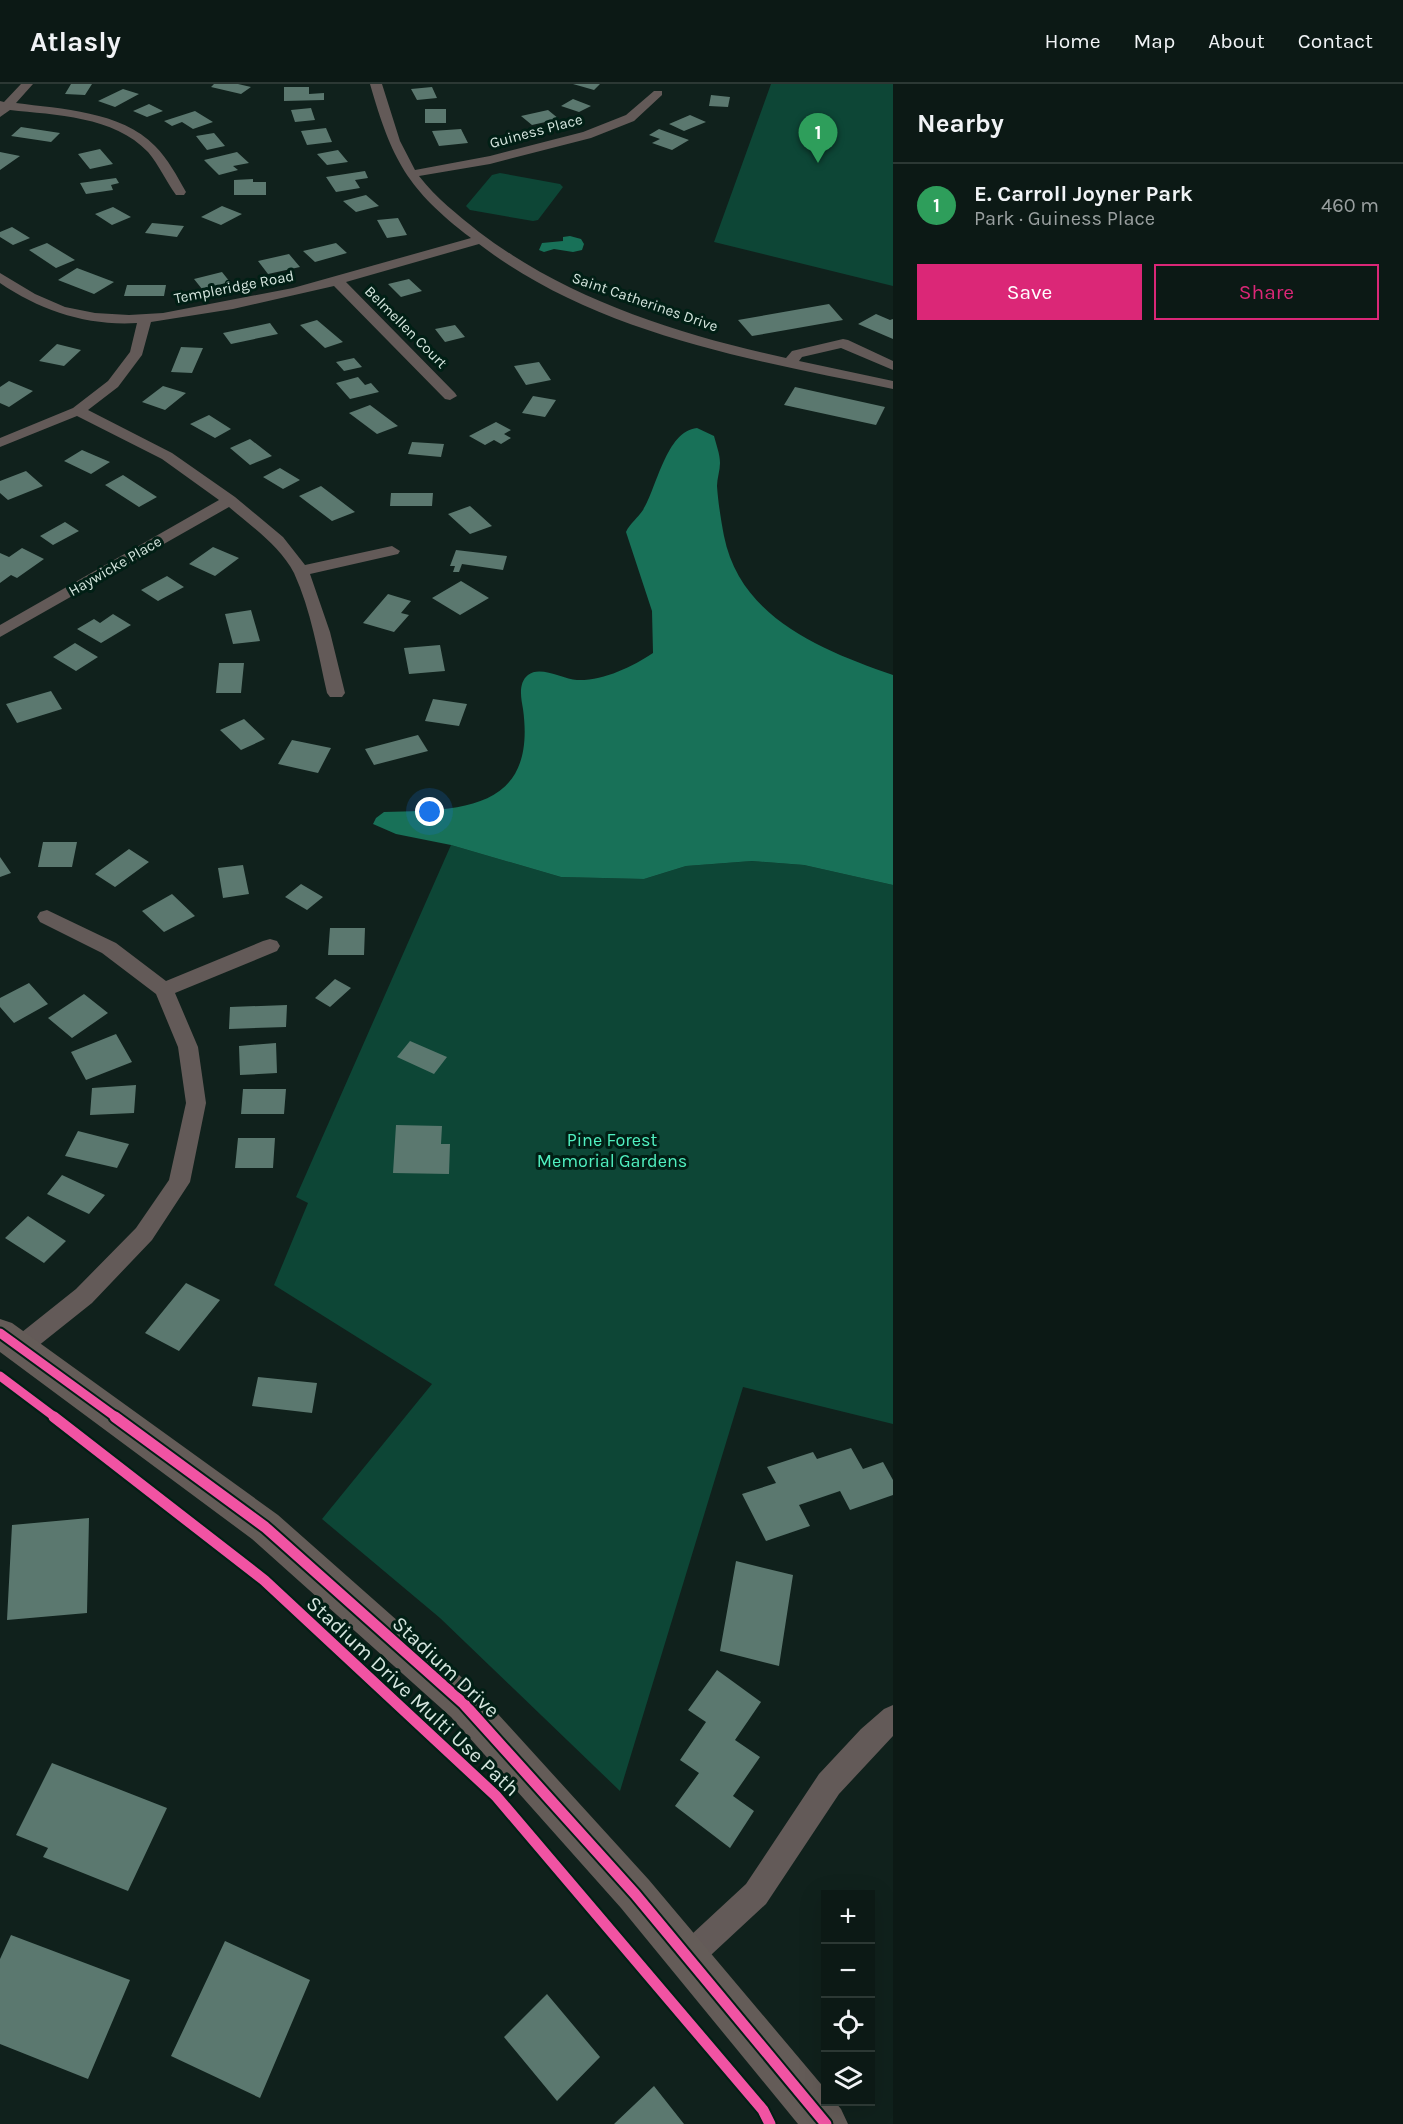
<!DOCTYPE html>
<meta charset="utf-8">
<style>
:root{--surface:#0c1915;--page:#15221e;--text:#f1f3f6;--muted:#9aa0a0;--line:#2c3834;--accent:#db2777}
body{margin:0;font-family:Karla,sans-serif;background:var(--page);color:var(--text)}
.controls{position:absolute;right:18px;bottom:18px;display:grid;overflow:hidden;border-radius:0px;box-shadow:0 6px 24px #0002}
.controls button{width:54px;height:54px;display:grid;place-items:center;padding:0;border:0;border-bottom:2px solid var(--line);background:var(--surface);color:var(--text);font:30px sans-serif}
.you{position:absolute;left:430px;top:728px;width:21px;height:21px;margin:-15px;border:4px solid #fff;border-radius:50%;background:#1a73e8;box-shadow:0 0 0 9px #1a73e833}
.badge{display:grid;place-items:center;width:39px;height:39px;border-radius:50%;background:var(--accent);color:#fff;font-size:20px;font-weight:700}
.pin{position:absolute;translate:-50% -50px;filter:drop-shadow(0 2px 3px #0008)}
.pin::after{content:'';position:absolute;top:32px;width:21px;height:18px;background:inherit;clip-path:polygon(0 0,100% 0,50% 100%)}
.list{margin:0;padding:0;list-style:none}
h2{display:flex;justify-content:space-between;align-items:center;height:78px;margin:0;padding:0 24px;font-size:26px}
h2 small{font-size:20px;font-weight:400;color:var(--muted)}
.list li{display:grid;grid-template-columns:39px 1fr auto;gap:18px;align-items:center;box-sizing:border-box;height:84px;padding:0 24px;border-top:2px solid var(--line)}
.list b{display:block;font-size:22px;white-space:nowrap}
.list p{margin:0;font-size:20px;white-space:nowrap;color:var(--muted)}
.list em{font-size:20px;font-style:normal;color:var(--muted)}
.actions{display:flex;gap:12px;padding:18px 24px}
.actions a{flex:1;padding:14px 0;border:2px solid var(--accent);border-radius:0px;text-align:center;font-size:21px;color:var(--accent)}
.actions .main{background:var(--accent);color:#fff}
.icon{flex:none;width:33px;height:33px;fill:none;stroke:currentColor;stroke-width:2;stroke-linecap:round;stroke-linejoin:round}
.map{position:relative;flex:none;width:893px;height:2040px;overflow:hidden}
header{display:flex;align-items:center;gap:36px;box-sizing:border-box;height:84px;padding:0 30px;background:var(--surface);border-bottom:2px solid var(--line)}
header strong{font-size:28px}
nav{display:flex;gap:33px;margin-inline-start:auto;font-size:21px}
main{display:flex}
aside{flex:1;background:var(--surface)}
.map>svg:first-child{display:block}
.green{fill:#0d4636}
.water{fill:#187158}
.building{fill:#5b786f}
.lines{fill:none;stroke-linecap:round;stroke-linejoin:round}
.street{fill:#635a58;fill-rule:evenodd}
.secondary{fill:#645c58;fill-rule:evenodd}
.cycleway-far1-casing{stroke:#011f15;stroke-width:13}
.cycleway-casing{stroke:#011f15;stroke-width:15}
.cycleway-far1{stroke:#f153a3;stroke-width:9}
.cycleway{stroke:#f153a3;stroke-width:11}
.labels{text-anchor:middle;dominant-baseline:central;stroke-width:6;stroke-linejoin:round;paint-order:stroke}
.far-street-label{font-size:15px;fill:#d5e6df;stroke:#011f15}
.park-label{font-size:18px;fill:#50f0c0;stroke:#011f15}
.near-street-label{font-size:21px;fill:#d5e6df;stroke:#011f15}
</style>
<header>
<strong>Atlasly</strong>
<nav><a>Home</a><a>Map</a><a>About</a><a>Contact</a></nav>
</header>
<main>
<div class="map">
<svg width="893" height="2040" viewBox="0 0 893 2040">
<rect width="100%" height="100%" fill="#10211c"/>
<!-- green -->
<path class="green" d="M 771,0 L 893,0 L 893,202 L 714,158 Z
M 500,89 L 560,100 L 563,103 L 538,136 L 533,137 L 470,126 L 466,122 L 492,91 Z
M 451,761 L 561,793 L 644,795 L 686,782 L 752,777 L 804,781 L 893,801 L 893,1340 L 743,1303 L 620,1707 L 440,1534 L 322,1435 L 432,1300 L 274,1201 L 308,1119 L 296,1113 Z"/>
<!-- water -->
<path class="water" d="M 570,152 L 581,155 L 584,160 L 582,166 L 573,168 L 554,165 L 544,168 L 539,166 L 542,159 L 563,157 L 563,153 Z
M 697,344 L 714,352 C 716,360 720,370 720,379 C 720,387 717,394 717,402 C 718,418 721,436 724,452 C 740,534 823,567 893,591 L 893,801 L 804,781 L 752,777 L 686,782 L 644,795 L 561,793 L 451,761 L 396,750 L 373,740 L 376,734 L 384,728 C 461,726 537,727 523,625 C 521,614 518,599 528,591 C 540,581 563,595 577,596 C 603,597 632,583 653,569 L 652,527 L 626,448 C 630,439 638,434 643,426 C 657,404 666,347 697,344 Z"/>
<!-- building -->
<path class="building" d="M 71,0 L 92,0 L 85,11 L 65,10 Z
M 214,0 L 238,0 L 251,3 L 241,10 L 211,3 Z
M 573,0 L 600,0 L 594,6 Z
M 284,3 L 309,3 L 309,10 L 324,9 L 324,16 L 284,17 Z
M 432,3 L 437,14 L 417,16 L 411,5 Z
M 123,5 L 139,10 L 115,23 L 98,17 Z
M 711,11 L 730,13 L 728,23 L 709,22 Z
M 573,15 L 591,22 L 579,28 L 561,22 Z
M 149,20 L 163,27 L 147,33 L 133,27 Z
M 311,24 L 315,36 L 295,38 L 291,26 Z
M 425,25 L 446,25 L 446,39 L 425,39 Z
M 548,26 L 559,35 L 532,41 L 521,32 Z
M 195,27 L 213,38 L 193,45 L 182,38 L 172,42 L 164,37 Z
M 690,31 L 706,38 L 684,47 L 669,40 Z
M 21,43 L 60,49 L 51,58 L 11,52 Z
M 326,44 L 332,58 L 307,61 L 301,47 Z
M 461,45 L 468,59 L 439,62 L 432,47 Z
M 659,45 L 689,56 L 672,66 L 652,59 L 660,55 L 649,51 Z
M 214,49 L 225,62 L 207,66 L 196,52 Z
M 100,65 L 113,80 L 90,85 L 78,70 Z
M 338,66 L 348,78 L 327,81 L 317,70 Z
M 0,68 L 20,72 L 0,86 Z
M 237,68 L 249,79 L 233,82 L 238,86 L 219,91 L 204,76 Z
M 365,87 L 368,94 L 355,96 L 360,104 L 336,108 L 326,93 Z
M 116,94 L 119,99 L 111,101 L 113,106 L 86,110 L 80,99 Z
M 253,95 L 253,98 L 266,98 L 266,111 L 234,111 L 234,96 Z
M 366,111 L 379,122 L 356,128 L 343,117 Z
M 222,122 L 242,130 L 221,141 L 201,133 Z
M 113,123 L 131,133 L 112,141 L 95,130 Z
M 398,134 L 407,151 L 387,154 L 377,136 Z
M 152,139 L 184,142 L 177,153 L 145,149 Z
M 12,143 L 30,154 L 13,161 L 0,153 L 0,148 Z
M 47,159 L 75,176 L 56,184 L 29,166 Z
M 336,159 L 347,169 L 315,178 L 303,167 Z
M 289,170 L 300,183 L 268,190 L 258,177 Z
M 77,184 L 114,198 L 94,210 L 58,196 Z
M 222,188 L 230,198 L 202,205 L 194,195 Z
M 409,195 L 422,207 L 401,213 L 388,200 Z
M 127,201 L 166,201 L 164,212 L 124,212 Z
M 829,220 L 843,236 L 752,252 L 738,236 Z
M 876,230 L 890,236 L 893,235 L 893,255 L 858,240 Z
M 317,236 L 343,258 L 325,264 L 300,241 Z
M 270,239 L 278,250 L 231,260 L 223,249 Z
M 455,241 L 465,253 L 445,258 L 435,245 Z
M 57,260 L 81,266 L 64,282 L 39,277 Z
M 181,263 L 203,264 L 192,289 L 171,288 Z
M 354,274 L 362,283 L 344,287 L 336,278 Z
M 539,278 L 551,296 L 526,301 L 514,282 Z
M 358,293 L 365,301 L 371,299 L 379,308 L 350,315 L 336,299 Z
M 9,297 L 33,307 L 9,323 L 0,319 L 0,303 Z
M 163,302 L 186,309 L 165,326 L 142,318 Z
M 795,303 L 885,323 L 876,341 L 784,321 Z
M 533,312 L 556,316 L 545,333 L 522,329 Z
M 370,321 L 398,342 L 377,350 L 349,329 Z
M 209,331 L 231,345 L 215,354 L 190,340 Z
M 496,338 L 511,346 L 504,350 L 511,354 L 501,360 L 494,356 L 485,361 L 469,352 Z
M 250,355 L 272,372 L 250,381 L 230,364 Z
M 412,358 L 444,360 L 441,373 L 408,370 Z
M 82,366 L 110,378 L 91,390 L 64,377 Z
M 280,384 L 300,396 L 283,405 L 263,393 Z
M 26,387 L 43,402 L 8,416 L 0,409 L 0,397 Z
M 123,391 L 157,413 L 139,423 L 105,401 Z
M 321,402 L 355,428 L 332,437 L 299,412 Z
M 391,409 L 433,409 L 432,422 L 390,422 Z
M 470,422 L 492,442 L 470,450 L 448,430 Z
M 65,438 L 79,447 L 53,461 L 40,452 Z
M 213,463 L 239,474 L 215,492 L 189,480 Z
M 22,464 L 44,475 L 17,494 L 11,491 L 0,499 L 0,469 L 9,473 Z
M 456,466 L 507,472 L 503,486 L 462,480 L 459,488 L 453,488 L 455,482 L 450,482 Z
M 167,492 L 184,503 L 158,517 L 141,506 Z
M 461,497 L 489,514 L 460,531 L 432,514 Z
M 388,510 L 411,517 L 401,529 L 409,531 L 394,548 L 363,539 Z
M 251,526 L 260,557 L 233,560 L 225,530 Z
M 113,530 L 131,541 L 101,559 L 77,545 L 94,535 L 100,539 Z
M 75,559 L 98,573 L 76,587 L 53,573 Z
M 440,561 L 445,587 L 409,590 L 404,564 Z
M 219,579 L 244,579 L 241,609 L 216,609 Z
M 51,607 L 62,625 L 17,639 L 6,620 Z
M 433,615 L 467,620 L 459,642 L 425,637 Z
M 244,635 L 265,655 L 241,666 L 220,646 Z
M 418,651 L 428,667 L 374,681 L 365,665 Z
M 292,656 L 331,664 L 318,689 L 278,680 Z
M 43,758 L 77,758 L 72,783 L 38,783 Z
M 129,765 L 149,778 L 115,803 L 95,790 Z
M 0,773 L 11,789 L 0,793 Z
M 243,781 L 249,810 L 223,814 L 218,784 Z
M 301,800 L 323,813 L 307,826 L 285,813 Z
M 172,810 L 195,832 L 164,848 L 142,827 Z
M 330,844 L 365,844 L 364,871 L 328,871 Z
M 335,895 L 351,904 L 330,923 L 315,914 Z
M 29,899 L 48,920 L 14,939 L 0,923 L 0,914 Z
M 84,910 L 108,929 L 72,954 L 48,934 Z
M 287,921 L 286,943 L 229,945 L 230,923 Z
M 116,950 L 132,978 L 86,996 L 71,968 Z
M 410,957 L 447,973 L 434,990 L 397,973 Z
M 276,959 L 277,989 L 240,991 L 239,962 Z
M 136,1001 L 134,1029 L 90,1031 L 92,1004 Z
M 243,1005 L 286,1005 L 284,1030 L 241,1030 Z
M 396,1041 L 442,1042 L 441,1060 L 450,1060 L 449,1090 L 393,1089 Z
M 78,1047 L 129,1060 L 117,1084 L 65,1072 Z
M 238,1054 L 275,1054 L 273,1084 L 235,1084 Z
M 62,1091 L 105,1111 L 89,1130 L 47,1110 Z
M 28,1132 L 66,1157 L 44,1179 L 5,1154 Z
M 186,1199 L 220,1216 L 179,1267 L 145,1249 Z
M 258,1293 L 317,1299 L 312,1329 L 252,1322 Z
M 851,1364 L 863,1385 L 883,1378 L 893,1396 L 893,1411 L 850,1426 L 840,1407 L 799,1421 L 810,1442 L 766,1457 L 742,1410 L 776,1399 L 767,1383 L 813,1368 L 817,1375 Z
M 89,1434 L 87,1529 L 7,1536 L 12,1441 Z
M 736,1477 L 793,1491 L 779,1582 L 720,1567 Z
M 717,1586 L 761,1618 L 735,1656 L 760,1673 L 733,1712 L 754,1727 L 730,1764 L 675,1722 L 699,1689 L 680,1676 L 706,1638 L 688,1626 Z
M 52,1679 L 167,1724 L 128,1807 L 43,1773 L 48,1764 L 16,1751 Z
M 11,1851 L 130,1896 L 88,1995 L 0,1960 L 0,1875 Z
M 225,1857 L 310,1896 L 260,2014 L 171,1972 Z
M 547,1910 L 600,1973 L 557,2017 L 504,1953 Z
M 654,2002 L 684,2040 L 614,2040 Z"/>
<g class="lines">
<!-- street -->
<path class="street" d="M 21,0 L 33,0 L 16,19 C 61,25 121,27 155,62 C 168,75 177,92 186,108 L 184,111 L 176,111 C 166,97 159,81 148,68 C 114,32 55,31 10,26 L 0,33 L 0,17 L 4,18 Z
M 370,0 L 382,0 L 400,57 L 415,86 L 490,72 L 583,48 L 626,31 L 654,7 L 662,7 L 662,11 L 634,37 L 591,54 L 490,80 L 419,92 C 436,114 458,131 479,148 C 569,216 677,250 786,274 L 792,267 L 843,255 L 848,256 L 893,277 L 893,286 L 841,264 L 802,273 L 799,277 L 893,297 L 893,305 C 752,276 596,250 479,160 L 346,198 L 455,309 L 457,312 L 450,316 L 445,315 L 334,202 L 233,225 L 151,238 L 142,271 L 118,303 L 88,326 L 172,369 L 235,413 L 283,453 L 305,481 L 392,462 L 400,467 L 398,470 L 310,490 L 330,548 L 345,609 L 342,613 L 330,613 L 327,609 C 318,569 311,526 294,489 C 280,462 251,442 229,423 L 0,553 L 0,541 L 219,416 L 162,375 L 77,332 L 0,363 L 0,354 L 73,324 L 108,297 L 130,268 L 137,239 C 87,242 41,227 0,199 L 0,189 L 35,210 L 65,223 L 95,229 L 129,231 L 163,229 L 293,204 L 471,154 C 407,105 392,76 370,0 Z
M 47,826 L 116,859 L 166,897 L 263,857 L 270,855 L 277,857 L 280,862 L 277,867 L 175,909 L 198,963 L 206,1019 L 190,1098 L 152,1156 L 92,1219 L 28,1270 L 20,1273 L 12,1270 L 8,1263 L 12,1256 L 76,1205 L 136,1144 L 169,1096 L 186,1019 L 178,963 L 156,910 L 102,869 L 40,838 L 37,833 L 40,828 Z
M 893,1621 L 893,1652 L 839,1710 L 766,1820 L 698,1883 L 688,1887 L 678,1883 L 674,1873 L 678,1863 L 746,1800 L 819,1690 L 861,1645 L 884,1625 Z"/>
<!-- secondary -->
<path class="secondary" d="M 0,1235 L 12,1239 L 278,1431 L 477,1607 L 649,1796 L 826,2006 L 826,2018 L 835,2018 L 841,2025 L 848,2040 L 798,2040 L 621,1824 L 451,1633 L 252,1455 L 0,1268 Z"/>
<!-- cycleway-far1 casing -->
<g class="cycleway-far1-casing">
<path id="cycleway-far1" d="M 0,1249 L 117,1334
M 0,1292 L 56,1334"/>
</g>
<!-- cycleway casing -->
<g class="cycleway-casing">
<path id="cycleway" d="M 54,1333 L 264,1496 L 496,1712 L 763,2026 L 770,2040
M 115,1333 L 265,1443 L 464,1620 L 635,1810 L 826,2040"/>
</g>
<!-- cycleway-far1 -->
<use href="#cycleway-far1" class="cycleway-far1"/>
<!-- cycleway -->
<use href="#cycleway" class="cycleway"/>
</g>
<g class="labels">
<!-- far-street labels -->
<g class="far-street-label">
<text transform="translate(536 47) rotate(-15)">Guiness Place</text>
<text transform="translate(234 203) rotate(-11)">Templeridge Road</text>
<text transform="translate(645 218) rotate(19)">Saint Catherines Drive</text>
<text transform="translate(406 243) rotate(45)">Belmellen Court</text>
<text transform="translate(115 482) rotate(-30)">Haywicke Place</text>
</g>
<!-- park labels -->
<g class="park-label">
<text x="612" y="1056">Pine Forest<tspan x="612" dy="21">Memorial Gardens</tspan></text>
</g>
<!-- near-street labels -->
<g class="near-street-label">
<text transform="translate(446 1583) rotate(43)">Stadium Drive</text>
<text transform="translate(413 1612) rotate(43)">Stadium Drive Multi Use Path</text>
</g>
</g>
</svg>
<div class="controls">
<button>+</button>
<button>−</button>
<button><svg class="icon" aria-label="locate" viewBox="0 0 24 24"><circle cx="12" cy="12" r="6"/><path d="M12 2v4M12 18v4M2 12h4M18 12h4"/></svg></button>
<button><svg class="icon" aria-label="layers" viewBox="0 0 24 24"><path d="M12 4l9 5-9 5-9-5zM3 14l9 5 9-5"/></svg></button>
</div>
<div class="you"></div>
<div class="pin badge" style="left:818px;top:79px;background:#2e9e5b">1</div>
</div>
<aside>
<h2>Nearby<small></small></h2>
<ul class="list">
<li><span class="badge" style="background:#2e9e5b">1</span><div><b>E. Carroll Joyner Park</b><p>Park · Guiness Place</p></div><em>460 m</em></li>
</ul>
<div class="actions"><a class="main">Save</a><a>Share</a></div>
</aside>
</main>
